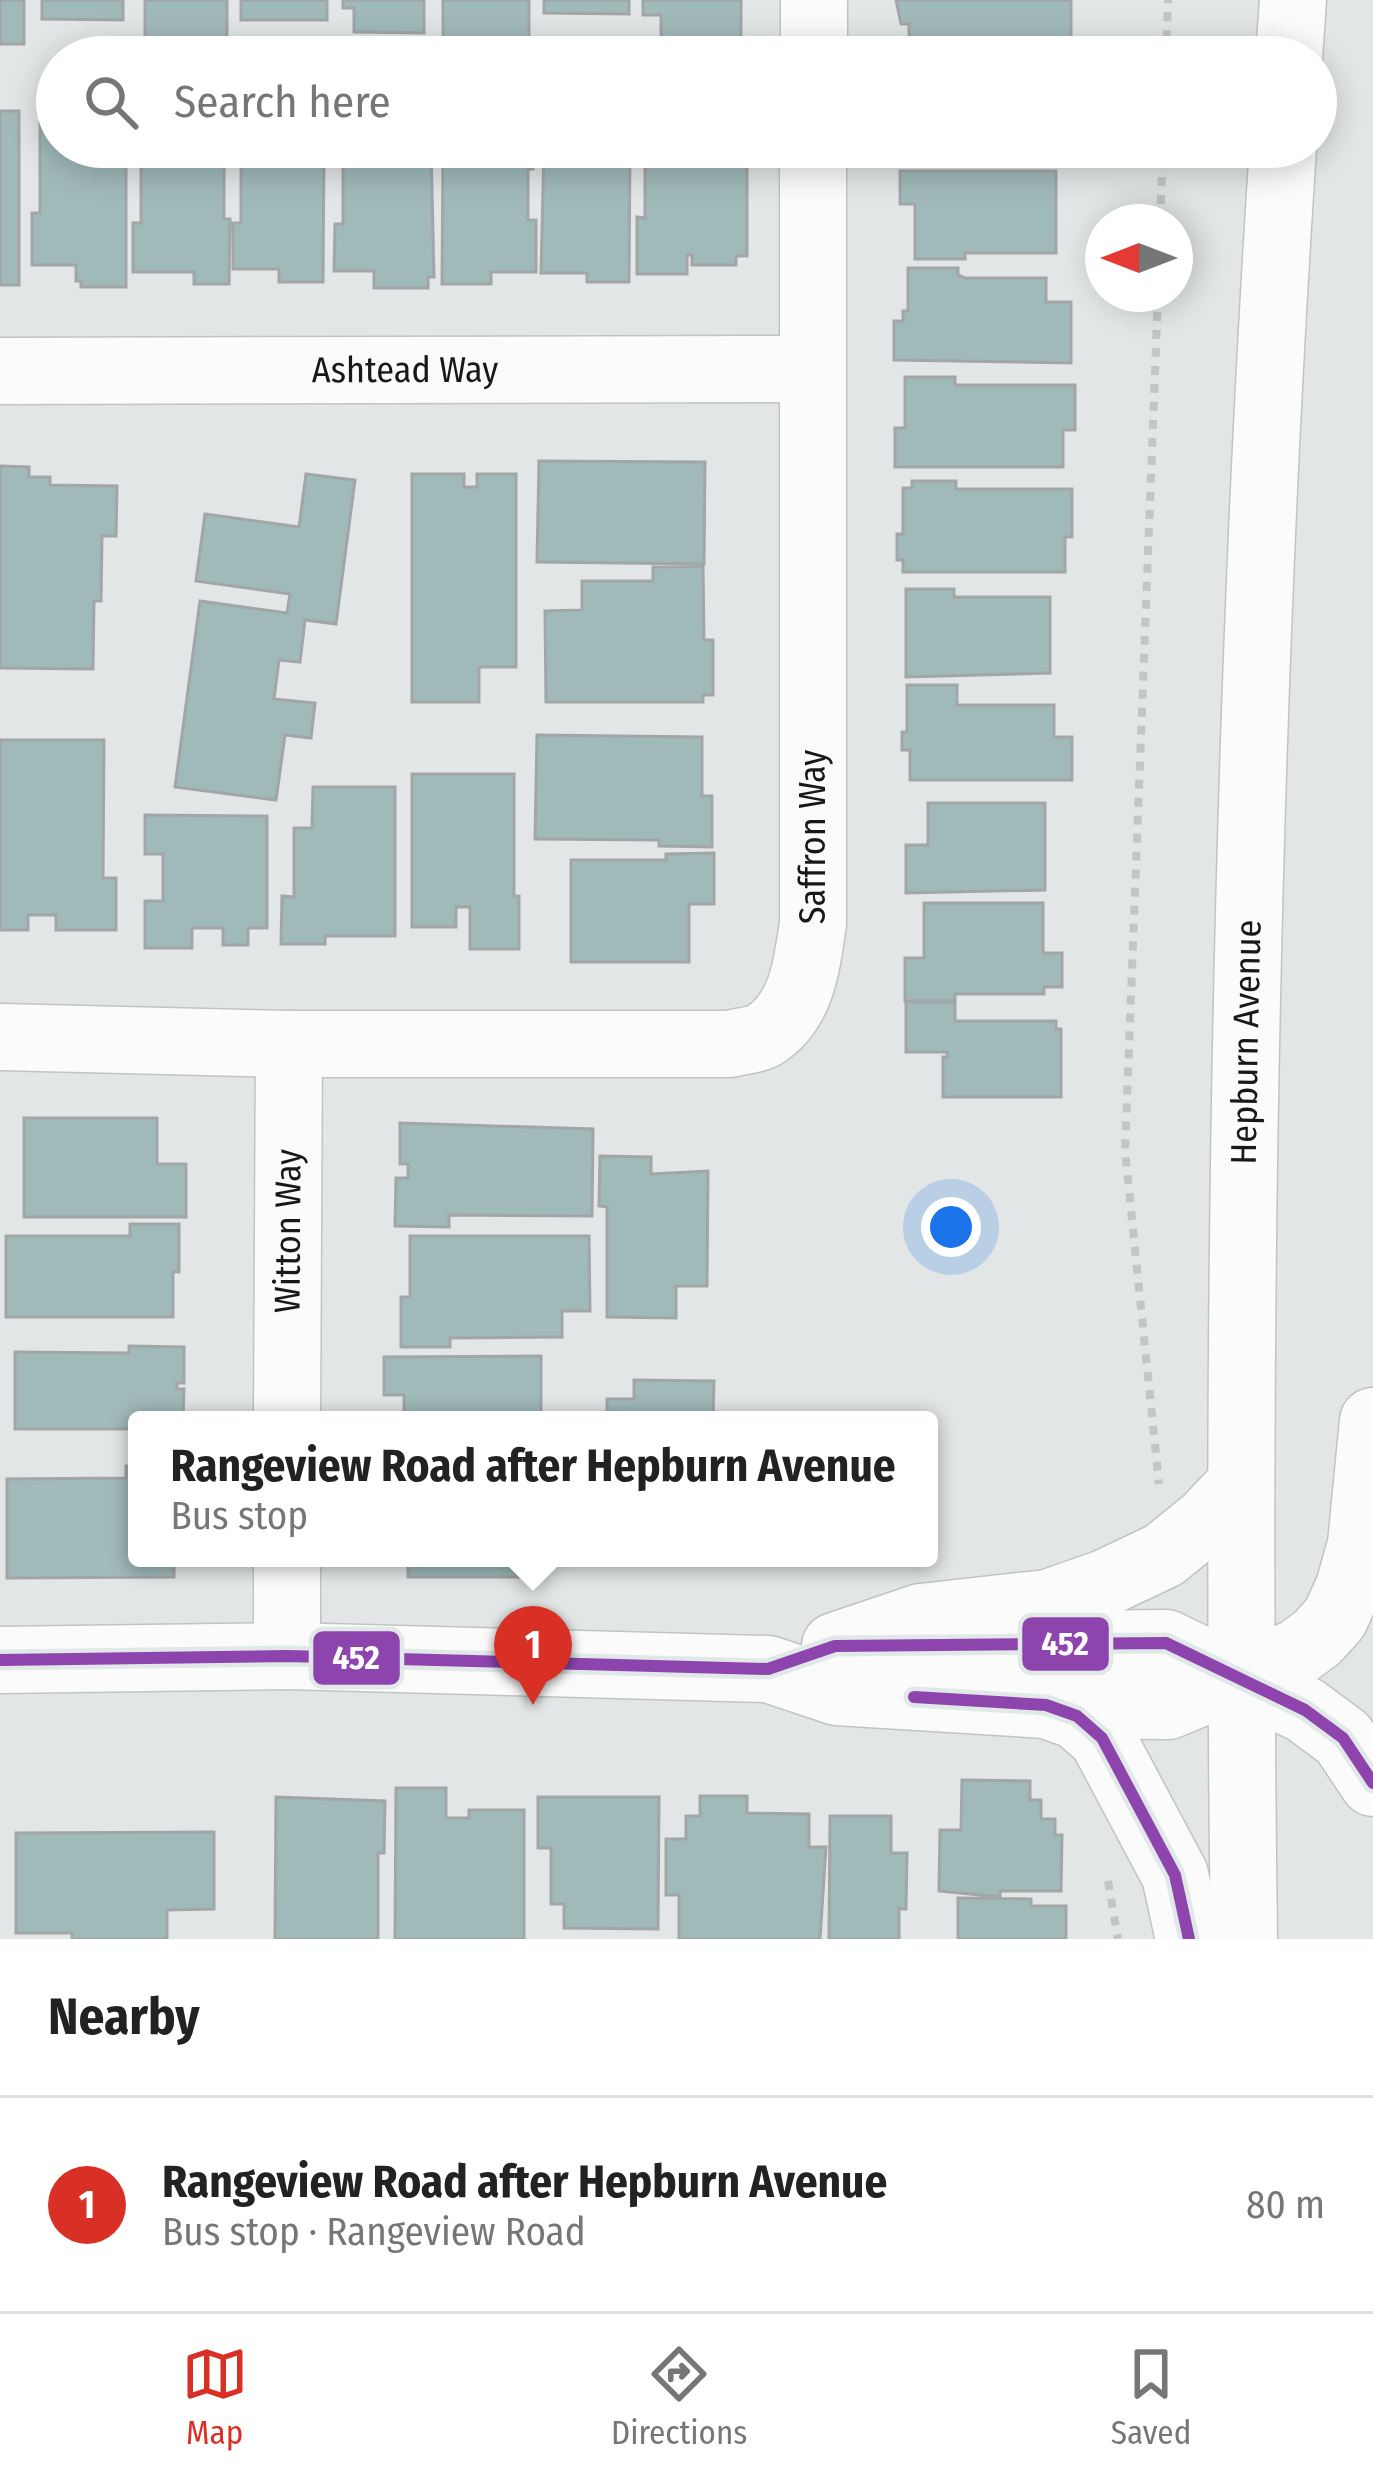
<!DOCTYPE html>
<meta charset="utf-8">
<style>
:root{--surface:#fff;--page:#f2f2f2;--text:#222;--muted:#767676;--line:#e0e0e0;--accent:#d93025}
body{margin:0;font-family:"Fira Sans Condensed",sans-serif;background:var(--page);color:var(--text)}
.compass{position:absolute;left:1085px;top:204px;width:108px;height:108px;border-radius:50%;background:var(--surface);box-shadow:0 6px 30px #0003;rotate:270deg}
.you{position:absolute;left:951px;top:1227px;width:42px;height:42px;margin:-30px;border:9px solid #fff;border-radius:50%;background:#1a73e8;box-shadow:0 0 0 18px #1a73e833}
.badge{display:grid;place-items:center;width:78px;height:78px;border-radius:50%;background:var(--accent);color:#fff;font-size:39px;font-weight:700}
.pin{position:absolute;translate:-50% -99px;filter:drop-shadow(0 3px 6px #0008)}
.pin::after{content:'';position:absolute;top:63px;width:42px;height:36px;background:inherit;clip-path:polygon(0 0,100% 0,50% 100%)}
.popup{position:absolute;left:128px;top:1411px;width:810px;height:156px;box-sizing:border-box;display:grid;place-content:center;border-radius:12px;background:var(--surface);filter:drop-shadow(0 3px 9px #0005);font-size:39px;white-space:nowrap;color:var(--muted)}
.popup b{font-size:45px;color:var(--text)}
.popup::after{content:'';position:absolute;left:50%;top:100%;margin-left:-24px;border:24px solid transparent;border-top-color:var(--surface)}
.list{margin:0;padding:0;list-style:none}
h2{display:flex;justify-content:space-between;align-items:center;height:156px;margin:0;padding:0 48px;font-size:51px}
h2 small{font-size:39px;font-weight:400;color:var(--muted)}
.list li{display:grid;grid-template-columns:78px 1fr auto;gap:36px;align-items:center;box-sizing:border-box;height:216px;padding:0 48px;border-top:3px solid var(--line)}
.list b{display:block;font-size:45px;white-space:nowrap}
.list p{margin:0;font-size:39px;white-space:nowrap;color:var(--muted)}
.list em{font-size:39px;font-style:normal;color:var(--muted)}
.icon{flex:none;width:66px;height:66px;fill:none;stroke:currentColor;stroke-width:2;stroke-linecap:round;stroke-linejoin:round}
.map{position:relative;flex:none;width:1373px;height:1939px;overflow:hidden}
.search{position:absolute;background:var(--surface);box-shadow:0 6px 30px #0003;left:36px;right:36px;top:36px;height:132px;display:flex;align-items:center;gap:30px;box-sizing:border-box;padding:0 42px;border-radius:66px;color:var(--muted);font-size:45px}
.sheet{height:372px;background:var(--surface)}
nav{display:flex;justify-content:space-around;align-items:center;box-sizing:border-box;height:168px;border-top:3px solid var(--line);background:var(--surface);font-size:33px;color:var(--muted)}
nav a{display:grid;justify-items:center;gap:6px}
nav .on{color:var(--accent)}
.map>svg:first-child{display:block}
.building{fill:#a0b9b9;stroke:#a2a6a6;stroke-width:3}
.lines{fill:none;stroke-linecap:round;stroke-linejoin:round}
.minor-casing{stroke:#c2c4c4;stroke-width:69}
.major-casing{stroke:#c2c4c4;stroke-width:69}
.path{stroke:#c4c5c5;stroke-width:8;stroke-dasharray:9 9;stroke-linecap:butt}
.minor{stroke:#fbfbfb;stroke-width:66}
.major{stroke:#fbfbfb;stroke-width:66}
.bus-1-casing{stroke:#e0e8e8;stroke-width:21}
.bus-1{stroke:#8e44ad;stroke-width:12}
.labels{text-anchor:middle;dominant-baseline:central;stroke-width:10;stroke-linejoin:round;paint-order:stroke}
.street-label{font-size:36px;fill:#161919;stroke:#e0e8e8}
.line-badge{stroke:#e0e8e8;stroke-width:4.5}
.badge-label{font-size:33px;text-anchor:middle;font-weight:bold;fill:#fff}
</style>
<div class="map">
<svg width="1373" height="1939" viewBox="0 0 1373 1939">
<rect width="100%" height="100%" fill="#e2e6e6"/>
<!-- building -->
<path class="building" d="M 0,0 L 24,0 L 24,44 L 0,44 Z
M 42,0 L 123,0 L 123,20 L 42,19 Z
M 145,0 L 227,0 L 227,46 L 145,45 Z
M 241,0 L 327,0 L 327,20 L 241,20 Z
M 343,0 L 424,0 L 424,33 L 354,32 L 354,8 L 343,8 Z
M 443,0 L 529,0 L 529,54 L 490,54 L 490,42 L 443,42 Z
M 544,0 L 629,0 L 629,14 L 544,13 Z
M 643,0 L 741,0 L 741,57 L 693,57 L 693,41 L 661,41 L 661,15 L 643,15 Z
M 896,0 L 1071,0 L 1071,57 L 909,57 L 909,24 L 901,24 Z
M 0,111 L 19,111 L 19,285 L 0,285 Z
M 40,122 L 57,122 L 57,147 L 126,147 L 126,287 L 81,287 L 81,281 L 76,281 L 76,265 L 32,265 L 32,213 L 40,213 Z
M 141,147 L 224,147 L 224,219 L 230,219 L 229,284 L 194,284 L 194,272 L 133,272 L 133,223 L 141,223 Z
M 241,147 L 324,147 L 323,282 L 279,282 L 279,269 L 233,269 L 233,223 L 241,223 Z
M 343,147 L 431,147 L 434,277 L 428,277 L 428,288 L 374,288 L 374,271 L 334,271 L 335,224 L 343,224 Z
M 443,147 L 533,147 L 533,169 L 528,169 L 528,220 L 536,220 L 536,272 L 491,272 L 491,284 L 442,284 Z
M 544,147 L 630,147 L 629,282 L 587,282 L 587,273 L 541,273 Z
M 645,147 L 747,147 L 747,256 L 736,256 L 736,265 L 692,265 L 692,255 L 687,255 L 687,274 L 637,274 L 637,217 L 645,218 Z
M 892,147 L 1073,147 L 1073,156 L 892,156 Z
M 900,171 L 1056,171 L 1056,253 L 965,253 L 965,259 L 915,259 L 915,204 L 900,204 Z
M 908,268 L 958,268 L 958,275 L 965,278 L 1046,278 L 1046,302 L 1071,302 L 1071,363 L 894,360 L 894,321 L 903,321 L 903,311 L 908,311 Z
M 905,377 L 955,377 L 955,385 L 1075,385 L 1075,430 L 1063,430 L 1063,467 L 895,467 L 895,428 L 905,428 Z
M 539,461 L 705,462 L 704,564 L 537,562 Z
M 0,466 L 29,467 L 29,477 L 50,477 L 50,485 L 117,486 L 116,536 L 102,536 L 101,601 L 94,601 L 93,669 L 0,668 Z
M 306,474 L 355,480 L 336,624 L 305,620 L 300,662 L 279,660 L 274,699 L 315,703 L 311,738 L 285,735 L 276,800 L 175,787 L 200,601 L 287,613 L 290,594 L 196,581 L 205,514 L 299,527 Z
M 412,474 L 464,474 L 464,487 L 477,487 L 477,474 L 516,474 L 516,667 L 479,667 L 479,702 L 412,702 Z
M 912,481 L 956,481 L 956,489 L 1072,489 L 1072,537 L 1065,537 L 1065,572 L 903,572 L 903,560 L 897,560 L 897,534 L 903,534 L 903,488 L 912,488 Z
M 703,566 L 704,640 L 713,640 L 713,695 L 703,695 L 703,702 L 546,702 L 545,611 L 582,610 L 582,581 L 653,581 L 653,567 Z
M 906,589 L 954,589 L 954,597 L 1050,597 L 1050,673 L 906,677 Z
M 907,685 L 957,685 L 957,705 L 1054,705 L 1054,737 L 1072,737 L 1072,780 L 910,780 L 910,750 L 902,750 L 902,732 L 907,732 Z
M 537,735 L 702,737 L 702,796 L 712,796 L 712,847 L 659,846 L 659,840 L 535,839 Z
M 0,740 L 104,740 L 103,878 L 116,878 L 116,930 L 56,930 L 56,915 L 28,915 L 28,930 L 0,930 Z
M 412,774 L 514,774 L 514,896 L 519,896 L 519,949 L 470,949 L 470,907 L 456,907 L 456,927 L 412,927 Z
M 313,787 L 395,787 L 395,936 L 325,936 L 325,944 L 281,944 L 282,896 L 294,897 L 294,828 L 312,828 Z
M 928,803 L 1045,803 L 1045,890 L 906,893 L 906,845 L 928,845 Z
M 145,815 L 267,816 L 267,928 L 248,928 L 248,945 L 223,945 L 223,928 L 192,928 L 192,948 L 145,948 L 145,901 L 163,901 L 163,854 L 145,854 Z
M 714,853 L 714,904 L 689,904 L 689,962 L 571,962 L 571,860 L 666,860 L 666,854 Z
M 924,903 L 1043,903 L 1043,953 L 1062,953 L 1062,987 L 1044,987 L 1044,994 L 955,994 L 955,1001 L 905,1001 L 905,958 L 924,958 Z
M 906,1002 L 955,1002 L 955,1021 L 1056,1021 L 1056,1029 L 1061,1029 L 1061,1097 L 943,1097 L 943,1057 L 947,1057 L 947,1052 L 906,1052 Z
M 24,1118 L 157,1118 L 157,1164 L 186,1164 L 186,1217 L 24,1217 Z
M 400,1123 L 593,1129 L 592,1216 L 449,1215 L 449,1227 L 395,1226 L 396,1178 L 408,1178 L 408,1164 L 400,1164 Z
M 600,1156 L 651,1157 L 651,1174 L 708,1171 L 707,1286 L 676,1286 L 676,1318 L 607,1317 L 607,1207 L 599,1206 Z
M 130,1224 L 179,1224 L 179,1272 L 173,1272 L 173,1317 L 6,1317 L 6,1236 L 130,1236 Z
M 410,1236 L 589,1236 L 590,1311 L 562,1311 L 562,1337 L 450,1338 L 450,1347 L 401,1347 L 401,1297 L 410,1297 Z
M 129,1346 L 184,1347 L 184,1383 L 177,1383 L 177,1389 L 184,1389 L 183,1420 L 137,1420 L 137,1442 L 132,1442 L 132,1429 L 15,1429 L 15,1352 L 129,1353 Z
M 541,1356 L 541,1420 L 395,1420 L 404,1418 L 404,1395 L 384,1395 L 384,1357 Z
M 634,1380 L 714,1381 L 713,1420 L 607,1420 L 607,1399 L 634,1399 Z
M 126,1466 L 137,1466 L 137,1558 L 174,1558 L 174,1577 L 7,1578 L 7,1479 L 126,1478 Z
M 408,1558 L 526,1558 L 526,1577 L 408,1577 Z
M 962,1780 L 1030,1781 L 1030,1800 L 1041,1800 L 1041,1819 L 1055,1819 L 1055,1835 L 1062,1835 L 1061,1891 L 1000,1891 L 1000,1897 L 939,1891 L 940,1830 L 961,1830 Z
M 396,1788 L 446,1788 L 446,1818 L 469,1818 L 469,1810 L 524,1810 L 524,1939 L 395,1939 Z
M 700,1796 L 747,1796 L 747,1813 L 809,1814 L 809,1847 L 826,1847 L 820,1939 L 679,1939 L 679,1895 L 666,1895 L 666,1839 L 686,1839 L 686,1816 L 700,1816 Z
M 276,1797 L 385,1801 L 384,1853 L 378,1853 L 378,1939 L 275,1939 Z
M 538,1797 L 659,1797 L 658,1929 L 564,1928 L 564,1904 L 551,1904 L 551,1848 L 538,1848 Z
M 830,1816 L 891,1816 L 891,1853 L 907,1853 L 906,1909 L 899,1909 L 899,1939 L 829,1939 Z
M 214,1832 L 214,1909 L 167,1910 L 167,1939 L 72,1939 L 72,1933 L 16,1933 L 16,1833 Z
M 958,1898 L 1031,1899 L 1031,1906 L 1066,1906 L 1066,1939 L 958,1939 Z"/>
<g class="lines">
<!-- minor casing -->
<g class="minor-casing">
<g id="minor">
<path d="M 814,57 L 814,0"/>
<path id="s1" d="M 0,371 L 812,369"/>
<path id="s2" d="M 0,1037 L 289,1044 L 730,1044 C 741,1041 757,1040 766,1034 C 803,1009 807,963 813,923 L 813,147"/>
<path id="s3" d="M 287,1420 L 289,1044"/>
<path d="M 287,1558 L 287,1656"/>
<path d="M 876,1646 L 1166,1643 L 1305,1710 L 1343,1738 L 1373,1783"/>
<path d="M 0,1660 L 287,1656 L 768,1669 L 837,1692 L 1046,1705 L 1168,1706 L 1298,1652 L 1318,1637 L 1335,1618 L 1349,1587 L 1361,1544 L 1373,1421"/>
</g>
</g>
<!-- major casing -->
<g class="major-casing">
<g id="major">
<path d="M 1289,57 L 1293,0"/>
<path d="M 835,1646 L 921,1617 L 1048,1603 L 1105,1583 L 1164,1555 L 1207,1520 L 1241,1484"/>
<path d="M 1046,1705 L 1077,1716 L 1102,1738 L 1175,1875 L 1189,1939"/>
<path id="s4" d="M 1244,1939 C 1236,1342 1244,742 1283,147"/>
</g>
</g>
<!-- path -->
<path class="path" d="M 1166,57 L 1168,0
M 1160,222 L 1163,147
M 1158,294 L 1125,1151 L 1159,1484
M 1108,1881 L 1118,1939"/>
<!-- minor -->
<use href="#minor" class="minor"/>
<!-- major -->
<use href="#major" class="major"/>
<!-- bus-1 casing -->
<g class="bus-1-casing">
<path id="bus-1" d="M 0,1660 L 287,1656 L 768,1669 L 835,1646 L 1166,1643 L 1305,1710 L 1343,1738 L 1373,1783
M 914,1697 L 1046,1705 L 1077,1716 L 1102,1738 L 1175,1875 L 1189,1939"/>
</g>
<!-- bus-1 -->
<use href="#bus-1" class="bus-1"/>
</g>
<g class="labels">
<!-- street labels -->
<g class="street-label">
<text stroke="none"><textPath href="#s1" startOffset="405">Ashtead Way</textPath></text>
<text stroke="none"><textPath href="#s2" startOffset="978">Saffron Way</textPath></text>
<text stroke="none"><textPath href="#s4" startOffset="897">Hepburn Avenue</textPath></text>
<text stroke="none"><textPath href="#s3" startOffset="189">Witton Way</textPath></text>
</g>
</g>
<g class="line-badge">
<rect x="1020" y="1615" width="91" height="58" rx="12" fill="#8e44ad"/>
<rect x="311" y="1629" width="91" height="58" rx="12" fill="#8e44ad"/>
</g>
<g class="badge-label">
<text x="1065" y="1655">452</text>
<text x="356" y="1669">452</text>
</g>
</svg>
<svg class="compass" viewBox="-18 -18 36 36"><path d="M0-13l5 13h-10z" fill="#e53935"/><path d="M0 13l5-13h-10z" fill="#767676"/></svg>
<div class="you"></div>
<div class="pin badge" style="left:533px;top:1705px">1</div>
<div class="popup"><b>Rangeview Road after Hepburn Avenue</b>Bus stop</div>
<div class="search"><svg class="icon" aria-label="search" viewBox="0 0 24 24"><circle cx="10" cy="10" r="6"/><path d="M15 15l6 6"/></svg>Search here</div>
</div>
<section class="sheet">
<h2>Nearby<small></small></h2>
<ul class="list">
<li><span class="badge">1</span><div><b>Rangeview Road after Hepburn Avenue</b><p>Bus stop · Rangeview Road</p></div><em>80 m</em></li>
</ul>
</section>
<nav>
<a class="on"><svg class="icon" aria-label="map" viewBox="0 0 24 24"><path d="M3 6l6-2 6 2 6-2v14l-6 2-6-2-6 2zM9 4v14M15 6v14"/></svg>Map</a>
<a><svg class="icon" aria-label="directions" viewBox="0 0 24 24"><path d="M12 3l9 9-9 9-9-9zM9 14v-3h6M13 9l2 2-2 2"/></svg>Directions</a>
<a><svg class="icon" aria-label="saved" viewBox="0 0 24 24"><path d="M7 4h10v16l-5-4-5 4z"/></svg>Saved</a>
</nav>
